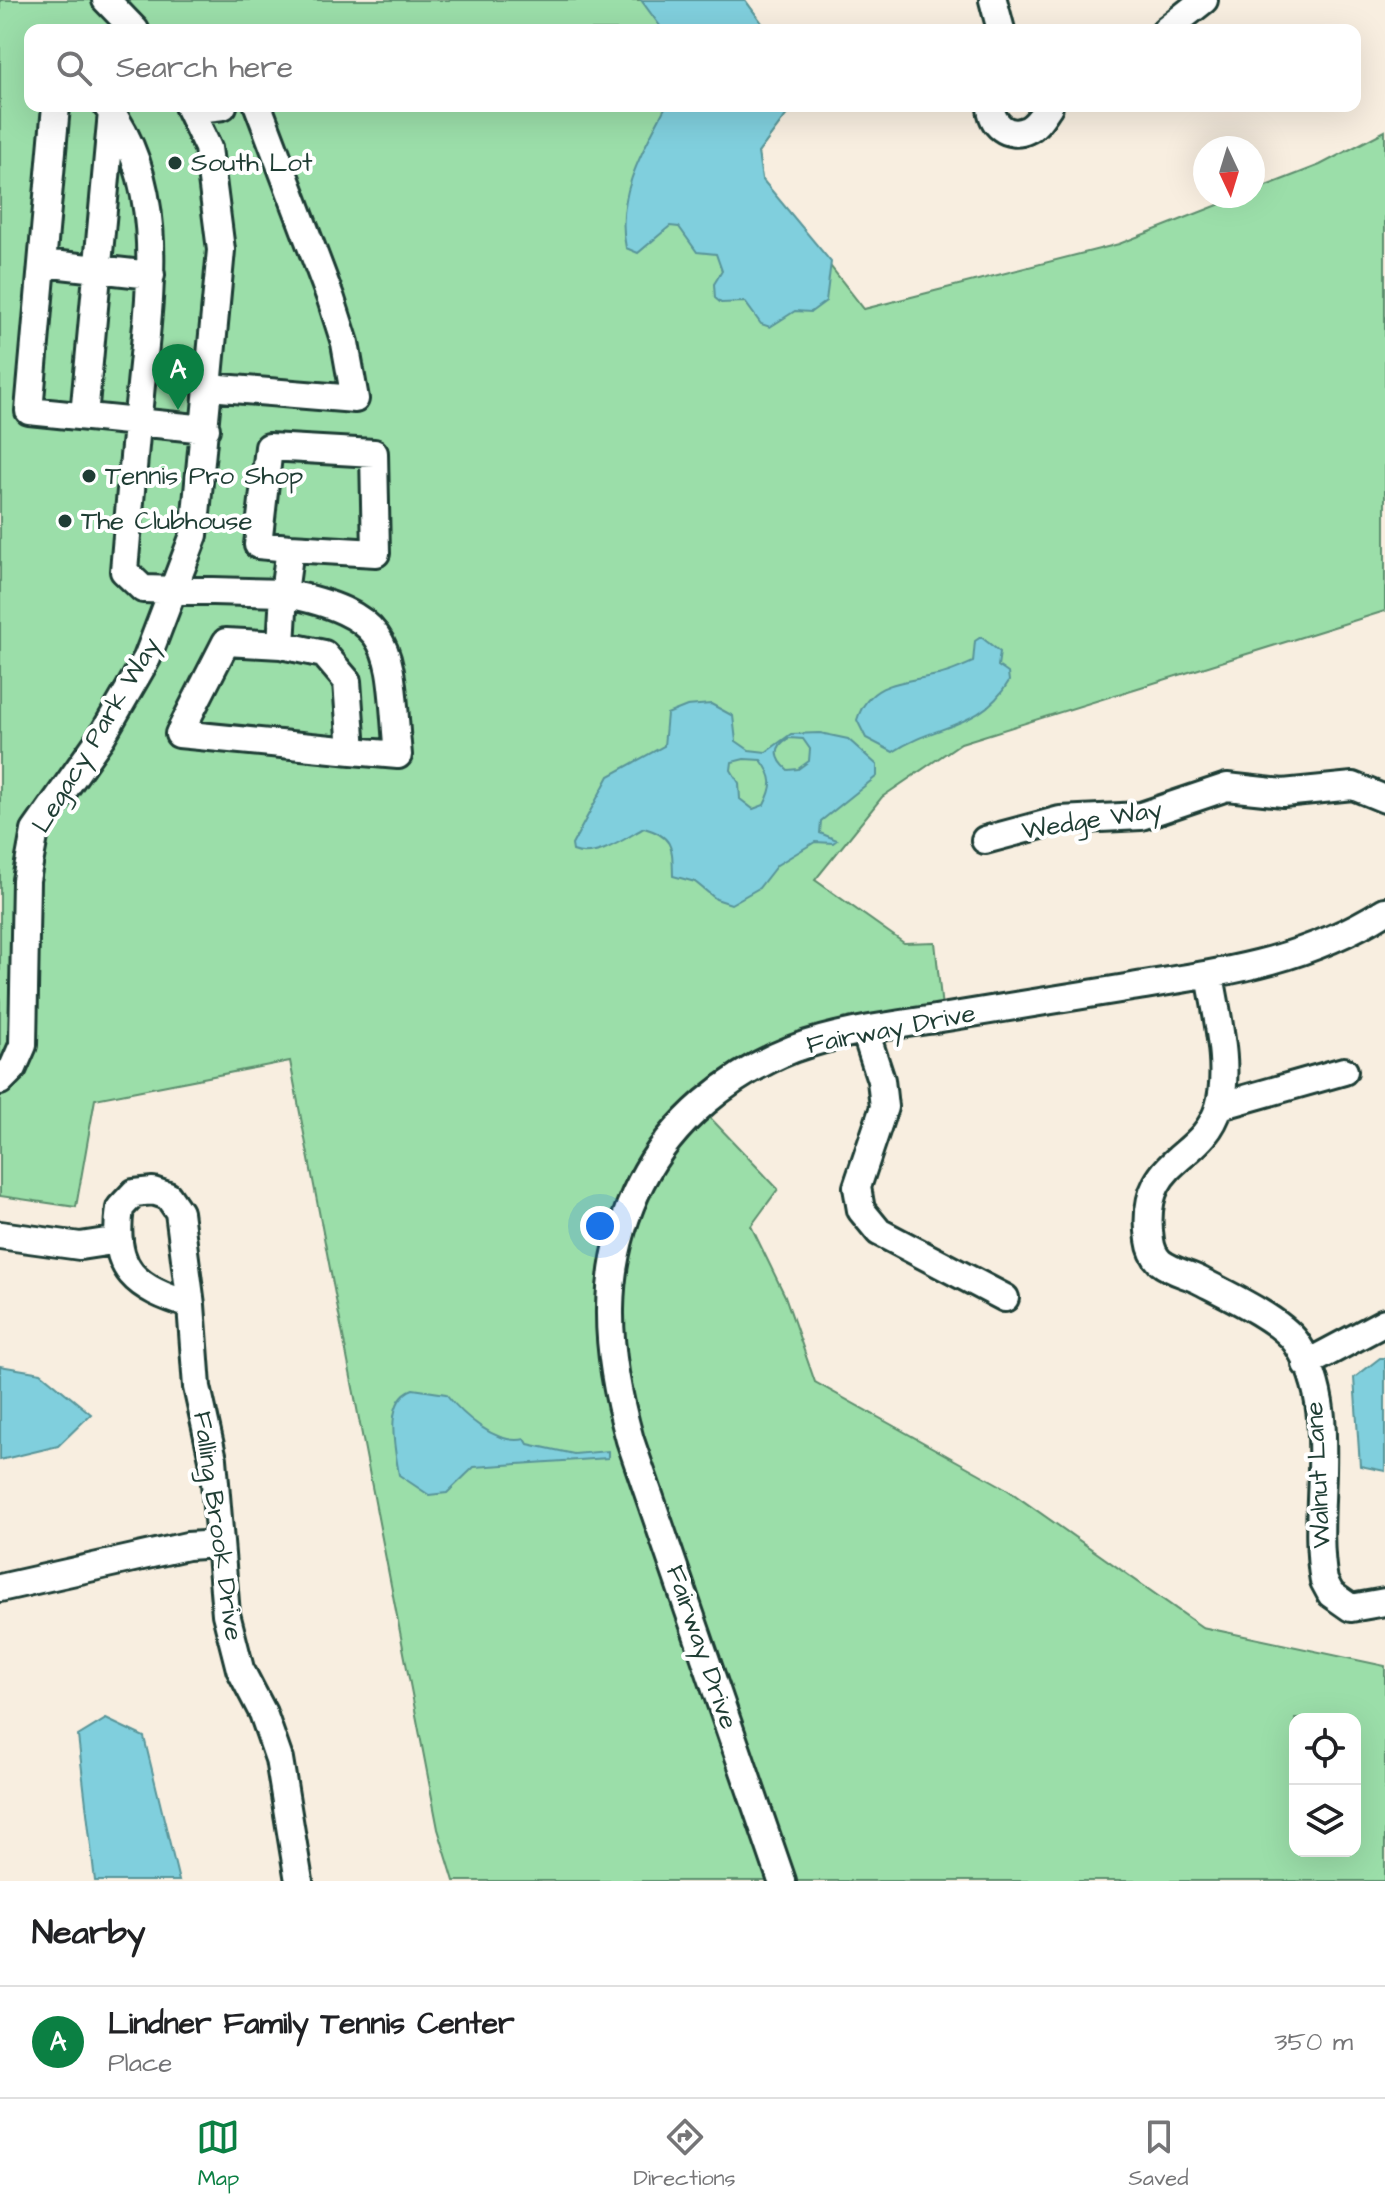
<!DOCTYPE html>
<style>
:root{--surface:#fff;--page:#f6f6f6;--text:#202124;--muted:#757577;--line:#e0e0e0;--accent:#0b8043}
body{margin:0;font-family:"Architects Daughter",sans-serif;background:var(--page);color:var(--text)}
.controls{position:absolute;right:24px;bottom:24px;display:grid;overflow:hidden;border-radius:16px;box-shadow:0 8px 32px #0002}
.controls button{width:72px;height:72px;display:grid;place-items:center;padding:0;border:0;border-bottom:2px solid var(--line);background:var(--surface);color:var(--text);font:40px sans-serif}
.compass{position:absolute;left:1193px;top:136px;width:72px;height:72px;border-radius:50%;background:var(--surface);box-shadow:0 8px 32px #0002;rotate:176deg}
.you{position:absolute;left:600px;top:1226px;width:28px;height:28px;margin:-20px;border:6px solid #fff;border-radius:50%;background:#1a73e8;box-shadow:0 0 0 12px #1a73e833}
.badge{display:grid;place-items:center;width:52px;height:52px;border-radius:50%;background:var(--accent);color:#fff;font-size:26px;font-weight:700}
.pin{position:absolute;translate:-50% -66px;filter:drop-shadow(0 2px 4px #0008)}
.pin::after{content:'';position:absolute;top:42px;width:28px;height:24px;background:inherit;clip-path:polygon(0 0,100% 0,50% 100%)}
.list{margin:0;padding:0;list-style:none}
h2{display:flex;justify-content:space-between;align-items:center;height:104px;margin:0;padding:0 32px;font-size:34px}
h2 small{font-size:26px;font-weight:400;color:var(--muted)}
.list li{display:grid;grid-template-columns:52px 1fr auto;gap:24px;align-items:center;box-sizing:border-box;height:112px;padding:0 32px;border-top:2px solid var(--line)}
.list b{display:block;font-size:30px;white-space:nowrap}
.list p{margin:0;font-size:26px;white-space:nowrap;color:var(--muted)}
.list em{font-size:26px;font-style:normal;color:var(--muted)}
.icon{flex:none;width:44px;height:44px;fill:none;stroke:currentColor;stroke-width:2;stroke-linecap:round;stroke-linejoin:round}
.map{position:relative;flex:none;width:1385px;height:1881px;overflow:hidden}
.search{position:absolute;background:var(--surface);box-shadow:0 8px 32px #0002;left:24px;right:24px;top:24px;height:88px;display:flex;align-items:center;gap:20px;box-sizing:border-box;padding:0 28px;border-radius:16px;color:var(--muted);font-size:30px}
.sheet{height:216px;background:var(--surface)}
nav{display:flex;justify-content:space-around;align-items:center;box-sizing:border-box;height:112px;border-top:2px solid var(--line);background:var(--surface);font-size:22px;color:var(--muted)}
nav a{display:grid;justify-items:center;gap:4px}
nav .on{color:var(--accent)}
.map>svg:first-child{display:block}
.green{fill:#9bdea9;stroke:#5d8e6e;stroke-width:2;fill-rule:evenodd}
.water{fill:#80cfdd;stroke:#599599;stroke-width:2;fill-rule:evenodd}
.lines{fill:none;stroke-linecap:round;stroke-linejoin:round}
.minor-casing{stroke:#1f3d34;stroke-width:32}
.minor{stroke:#fff;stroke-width:26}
.poi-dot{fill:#1f3d34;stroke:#fff;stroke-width:3}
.labels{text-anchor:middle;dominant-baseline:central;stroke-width:8;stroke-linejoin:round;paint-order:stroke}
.poi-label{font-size:26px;fill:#1f3d34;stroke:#fff;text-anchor:start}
.street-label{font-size:26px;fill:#1f3d34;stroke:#fff}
</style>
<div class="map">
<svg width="1385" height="1881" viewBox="0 0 1385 1881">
<rect width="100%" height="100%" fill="#f8eee0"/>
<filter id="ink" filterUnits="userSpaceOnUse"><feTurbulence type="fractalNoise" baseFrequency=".0125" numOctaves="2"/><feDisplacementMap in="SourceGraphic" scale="16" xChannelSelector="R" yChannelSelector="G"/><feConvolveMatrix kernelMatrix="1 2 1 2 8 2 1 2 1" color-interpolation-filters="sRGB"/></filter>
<g filter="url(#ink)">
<!-- green -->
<path class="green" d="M 0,0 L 745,0 L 767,30 L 30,30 L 30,106 L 793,106 L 758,153 L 762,179 L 864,309 L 1119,244 L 1241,196 L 1253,196 L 1253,191 L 1320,165 L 1385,131 L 1385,611 L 961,743 L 882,797 L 815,880 L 904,943 L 935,942 L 943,1018 L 829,1038 L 700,1107 L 778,1189 L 751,1226 L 785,1296 L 815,1382 L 1005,1488 L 1202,1627 L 1385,1666 L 1385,1881 L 454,1881 L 438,1829 L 290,1061 L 95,1099 L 76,1207 L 0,1196 ZM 1295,1719 L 1355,1719 L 1355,1851 L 1295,1851 Z"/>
<!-- water -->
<path class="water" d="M 641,0 L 745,0 L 767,30 L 663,30 Z
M 666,106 L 793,106 L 758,153 L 762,179 L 831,262 L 826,301 L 811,312 L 795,311 L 770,327 L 761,324 L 745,302 L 721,303 L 715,298 L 714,284 L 722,271 L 716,254 L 697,252 L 679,227 L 670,226 L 638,253 L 626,248 C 615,197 642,151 666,106 Z
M 981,637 L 1000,652 L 998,666 L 1008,673 L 1009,681 C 982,729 934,724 893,752 L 866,738 L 857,720 C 869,681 904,682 938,675 C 949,673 962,667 973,662 L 975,641 Z
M 711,704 L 733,716 L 736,741 L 749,750 L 766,752 L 791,734 L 820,733 L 848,739 L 877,765 L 877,776 L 821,821 L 820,833 L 837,840 L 833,843 L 815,842 L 777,865 L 759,888 L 731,904 L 716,899 L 695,882 L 673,876 C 672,849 675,837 644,828 C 624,839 596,860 573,851 L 572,845 L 609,776 L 664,746 L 667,714 L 687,706 ZM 789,738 L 803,739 L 810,749 L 809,761 L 798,769 L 788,770 C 775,759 773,746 789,738 ZM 744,759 L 761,760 C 774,777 774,786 764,805 L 753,809 L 740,799 L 739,783 L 731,770 L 732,762 Z
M 1380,1358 L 1385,1358 L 1385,1471 L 1360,1466 L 1354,1378 Z
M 0,1366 L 41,1373 L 91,1414 L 58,1446 L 0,1460 Z
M 413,1389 L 446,1394 C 462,1414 496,1446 525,1439 L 528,1444 L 574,1454 L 608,1451 L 608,1458 L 474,1467 L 447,1493 L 429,1495 L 399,1475 C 395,1449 383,1400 413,1389 Z
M 106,1719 L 144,1737 L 179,1881 L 95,1881 L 78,1736 Z"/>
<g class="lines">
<!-- minor casing -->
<g class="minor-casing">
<path id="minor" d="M 106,0 L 135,30
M 993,0 L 1001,30
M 1166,30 L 1204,0
M 56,106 L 29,411 L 206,429
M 107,106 C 169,189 149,298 140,395 C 134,453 129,512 124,571 L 143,589 L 284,593 L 281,645 L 226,642 L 179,734 L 352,751 L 347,681 L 324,654 L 281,645
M 991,106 C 991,124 1008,139 1027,130 C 1037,126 1043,114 1049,106
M 190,110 L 223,106
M 43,263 L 151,275
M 209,387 L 355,399 L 345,343 L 331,299 L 258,106
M 84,416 L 112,112
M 290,548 L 376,553 L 374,453 L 269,447 L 258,545 L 290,548 L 284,593 C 401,617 388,650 398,755 L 352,751
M 985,840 L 1060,820 L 1141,816 L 1227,787 L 1283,793 L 1353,786 L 1385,799
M 1210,974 C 1216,1014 1231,1067 1219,1107 C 1202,1164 1138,1155 1150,1240 C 1151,1248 1154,1256 1160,1262 C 1171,1271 1187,1274 1199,1280 C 1224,1293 1280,1319 1296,1342 C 1343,1412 1310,1504 1324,1581 L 1331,1594 L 1351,1608 L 1385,1602
M 865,1031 L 881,1080 L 884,1107 L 857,1187 L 861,1210 L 879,1232 L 1005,1298
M 0,1081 L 13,1068 L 23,1045 L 26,880 L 35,831 L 102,736 L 147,658 L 194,535 L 221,250 L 208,148 L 188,106
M 1220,1106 L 1344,1071
M 0,1235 L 80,1246 L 119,1240
M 191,1305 C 136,1288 111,1271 120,1208 L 134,1193 L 153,1191 L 168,1196 L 179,1212 L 191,1305 L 197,1387 L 213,1459 L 226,1614 L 240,1669 L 263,1713 L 279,1759 L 299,1881
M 1306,1364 L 1385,1322
M 0,1588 L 187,1546 L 219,1544
M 782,1881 L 630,1440 C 605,1351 598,1267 641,1182 C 672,1121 730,1074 793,1049 C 838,1032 888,1026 935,1019 C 1001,1008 1066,998 1132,987 C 1224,972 1304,962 1385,911"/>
</g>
<!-- minor -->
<use href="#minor" class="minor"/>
</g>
</g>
<!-- markers -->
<g class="poi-dot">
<circle cx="175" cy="163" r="8"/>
<circle cx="89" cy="476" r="8"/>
<circle cx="65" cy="521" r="8"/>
</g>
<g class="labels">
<!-- poi labels -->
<g class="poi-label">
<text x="191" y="163">South Lot</text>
<text x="105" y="476">Tennis Pro Shop</text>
<text x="81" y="521">The Clubhouse</text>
</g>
<!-- street labels -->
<g class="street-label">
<text transform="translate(96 735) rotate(-59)">Legacy Park Way</text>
<text transform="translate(1092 820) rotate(-9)">Wedge Way</text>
<text transform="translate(891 1029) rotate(-11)">Fairway Drive</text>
<text transform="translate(1318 1475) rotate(-93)">Walnut Lane</text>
<text transform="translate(218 1526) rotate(82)">Falling Brook Drive</text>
<text transform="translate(702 1647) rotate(71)">Fairway Drive</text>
</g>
</g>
</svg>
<div class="controls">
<button><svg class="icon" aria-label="locate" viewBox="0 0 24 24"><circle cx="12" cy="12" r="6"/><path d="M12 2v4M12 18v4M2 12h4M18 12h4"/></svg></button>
<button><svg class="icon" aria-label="layers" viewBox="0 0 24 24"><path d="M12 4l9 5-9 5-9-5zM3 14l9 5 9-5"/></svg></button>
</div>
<svg class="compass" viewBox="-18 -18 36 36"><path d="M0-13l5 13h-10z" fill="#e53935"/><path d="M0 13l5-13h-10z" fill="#757577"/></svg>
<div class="you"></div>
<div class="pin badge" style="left:178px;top:410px">A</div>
<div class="search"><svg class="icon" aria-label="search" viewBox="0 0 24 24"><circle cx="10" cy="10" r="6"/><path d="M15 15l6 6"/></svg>Search here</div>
</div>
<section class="sheet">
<h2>Nearby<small></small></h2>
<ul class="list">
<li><span class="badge">A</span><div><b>Lindner Family Tennis Center</b><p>Place</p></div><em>350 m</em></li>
</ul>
</section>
<nav>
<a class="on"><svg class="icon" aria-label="map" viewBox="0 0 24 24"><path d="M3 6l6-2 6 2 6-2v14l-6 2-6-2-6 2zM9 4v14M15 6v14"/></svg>Map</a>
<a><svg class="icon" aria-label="directions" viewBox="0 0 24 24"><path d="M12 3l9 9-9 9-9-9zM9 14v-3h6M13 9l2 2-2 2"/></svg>Directions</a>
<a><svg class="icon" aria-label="saved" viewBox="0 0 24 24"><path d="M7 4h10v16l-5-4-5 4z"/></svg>Saved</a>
</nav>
